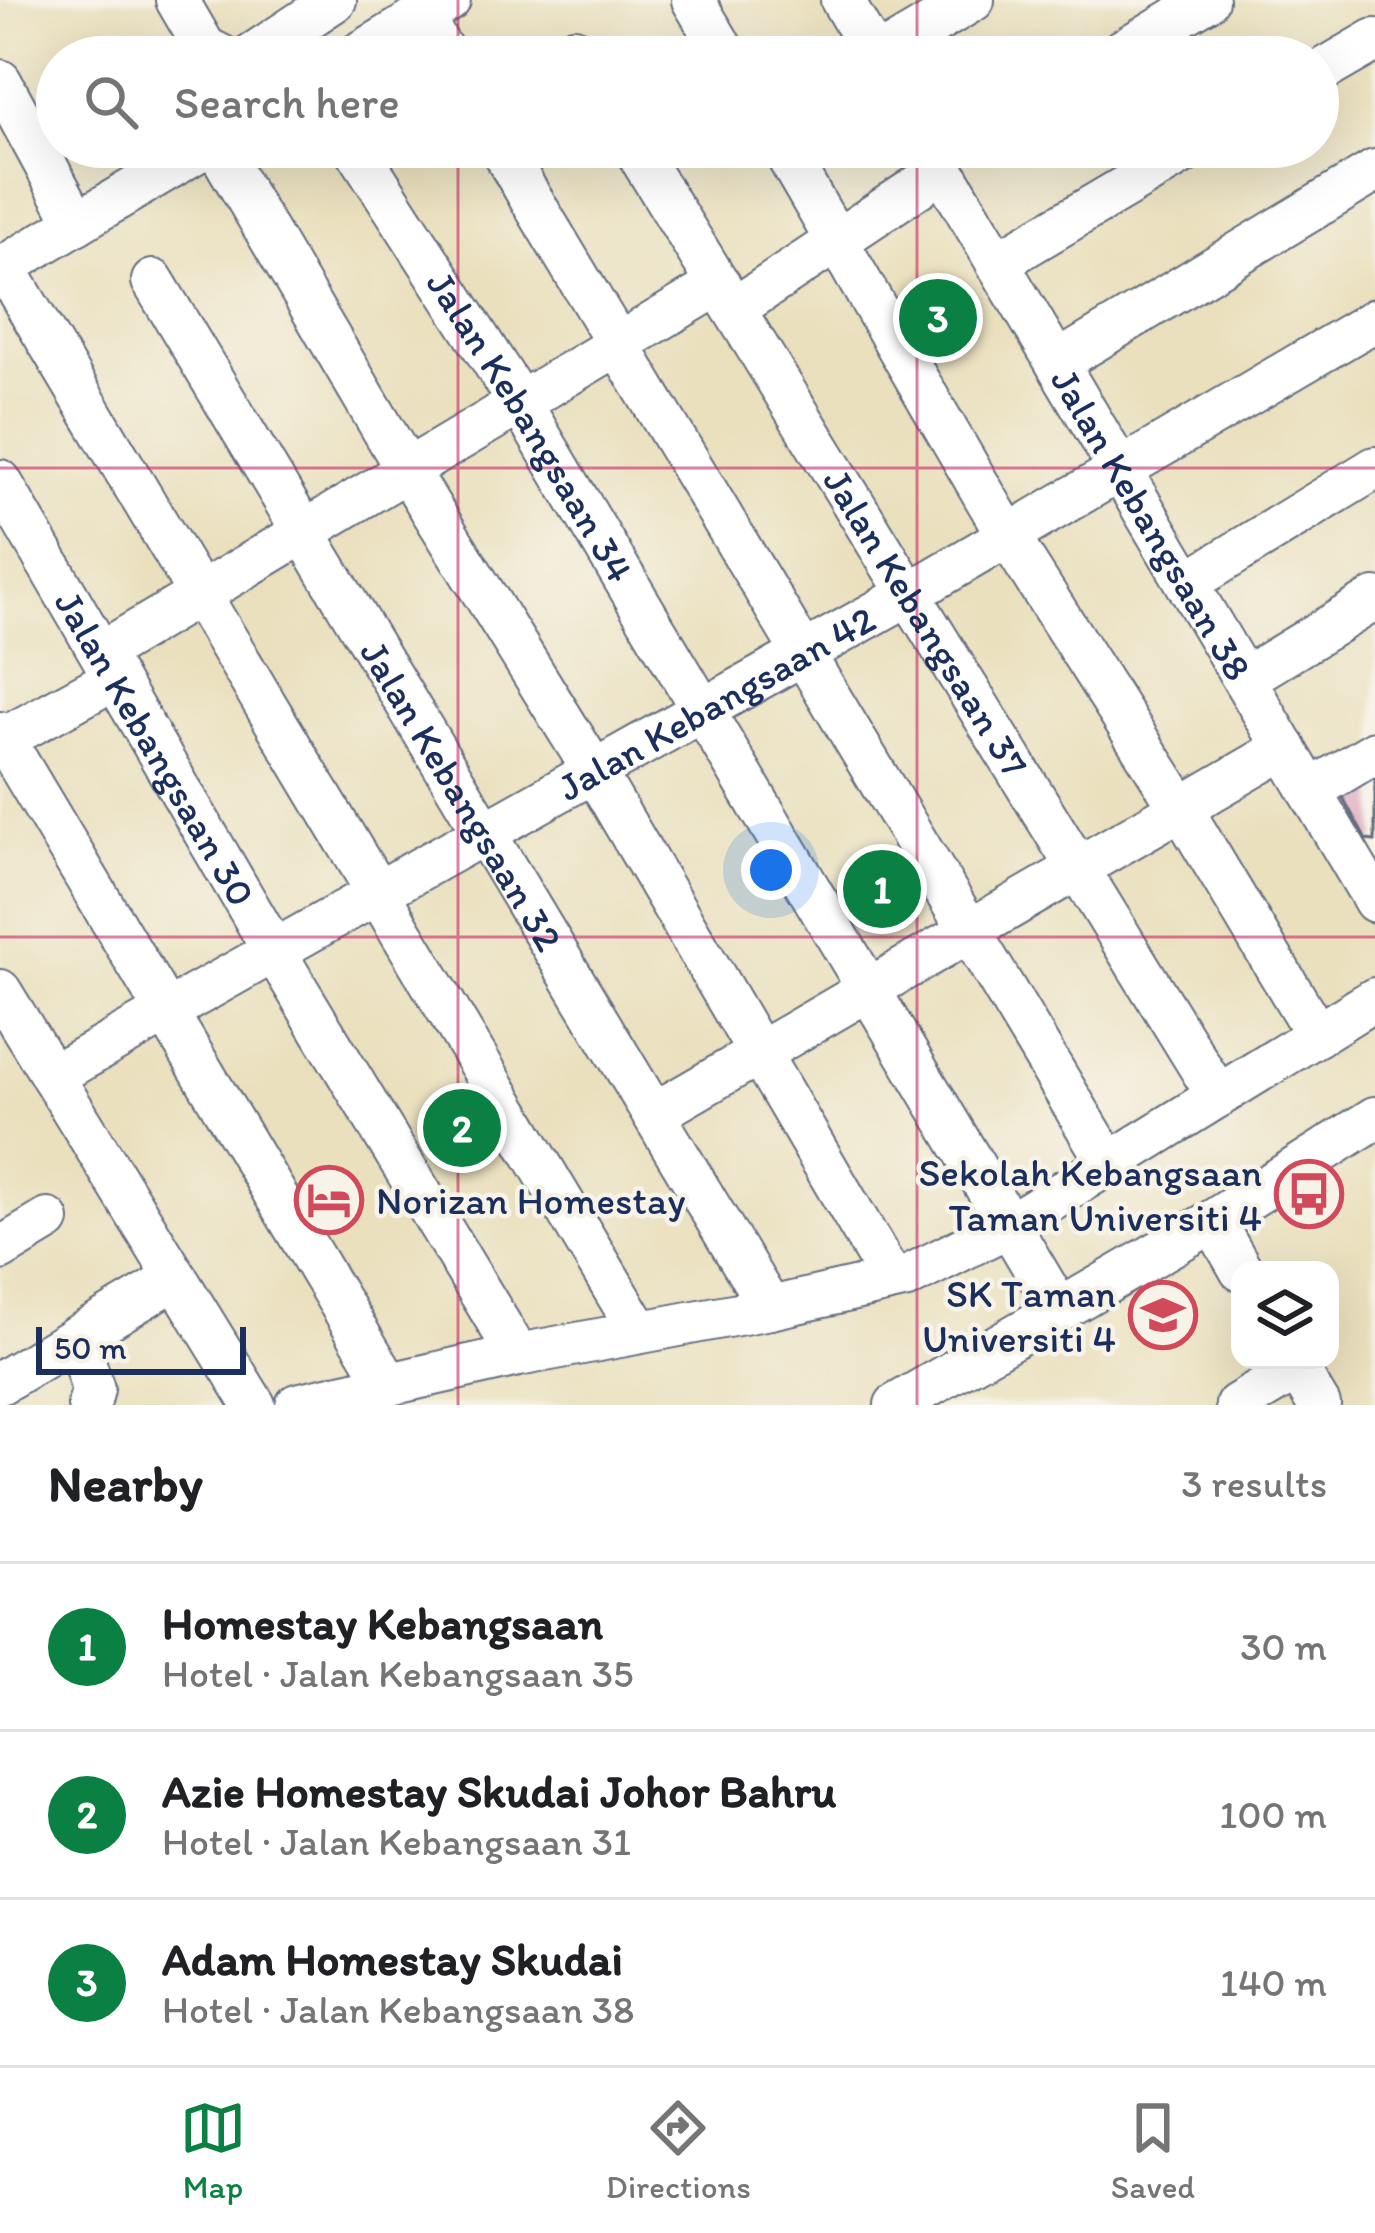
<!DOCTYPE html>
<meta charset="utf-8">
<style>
:root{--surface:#fff;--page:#f6f6f6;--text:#202124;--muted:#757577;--line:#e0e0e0;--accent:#0b8043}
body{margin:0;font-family:Itim,sans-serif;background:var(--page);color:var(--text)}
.controls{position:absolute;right:36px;bottom:36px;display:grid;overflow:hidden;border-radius:24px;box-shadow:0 12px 48px #0002}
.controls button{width:108px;height:108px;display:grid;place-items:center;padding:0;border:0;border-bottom:3px solid var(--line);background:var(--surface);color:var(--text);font:60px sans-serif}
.scale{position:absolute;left:36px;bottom:30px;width:210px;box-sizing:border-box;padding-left:12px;border:6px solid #1b2f5e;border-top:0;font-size:33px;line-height:42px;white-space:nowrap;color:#1b2f5e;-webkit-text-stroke:9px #f7f3e8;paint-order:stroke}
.you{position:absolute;left:771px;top:870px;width:42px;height:42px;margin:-30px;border:9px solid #fff;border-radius:50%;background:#1a73e8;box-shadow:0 0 0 18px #1a73e833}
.badge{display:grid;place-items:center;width:78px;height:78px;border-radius:50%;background:var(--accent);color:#fff;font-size:39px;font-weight:700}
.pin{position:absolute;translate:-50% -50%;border:6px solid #fff;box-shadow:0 3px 12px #0006}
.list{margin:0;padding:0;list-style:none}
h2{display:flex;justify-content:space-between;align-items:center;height:156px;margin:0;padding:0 48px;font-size:51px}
h2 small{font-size:39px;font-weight:400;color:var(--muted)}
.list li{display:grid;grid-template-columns:78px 1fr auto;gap:36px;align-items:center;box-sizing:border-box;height:168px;padding:0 48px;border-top:3px solid var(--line)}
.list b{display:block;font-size:45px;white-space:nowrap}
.list p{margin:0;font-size:39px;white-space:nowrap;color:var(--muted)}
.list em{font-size:39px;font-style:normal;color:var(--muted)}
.icon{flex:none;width:66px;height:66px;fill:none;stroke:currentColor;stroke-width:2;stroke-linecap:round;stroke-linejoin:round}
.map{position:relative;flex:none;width:1375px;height:1405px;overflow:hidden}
.search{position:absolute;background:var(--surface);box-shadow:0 12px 48px #0002;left:36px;right:36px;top:36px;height:132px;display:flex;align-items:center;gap:30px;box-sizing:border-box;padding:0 42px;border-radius:66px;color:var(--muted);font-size:45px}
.sheet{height:660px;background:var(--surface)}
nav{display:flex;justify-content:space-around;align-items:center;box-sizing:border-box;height:168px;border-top:3px solid var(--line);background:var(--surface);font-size:33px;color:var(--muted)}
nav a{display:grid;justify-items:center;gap:6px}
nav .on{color:var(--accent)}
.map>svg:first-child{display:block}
.building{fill:#e0b0c2}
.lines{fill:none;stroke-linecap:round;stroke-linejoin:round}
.minor-casing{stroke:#636d80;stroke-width:46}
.minor{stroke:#fff;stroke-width:42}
.grid{fill:none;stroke:#c2185b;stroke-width:3;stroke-opacity:0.55}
.labels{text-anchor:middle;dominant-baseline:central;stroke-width:9;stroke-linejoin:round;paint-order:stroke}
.street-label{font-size:39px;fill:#1b2f5e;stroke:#f7f3e8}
.poi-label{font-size:39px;fill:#1b2f5e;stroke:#f7f3e8;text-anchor:end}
</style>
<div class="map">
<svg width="1375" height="1405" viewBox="0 0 1375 1405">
<rect width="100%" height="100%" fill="#f7f3e8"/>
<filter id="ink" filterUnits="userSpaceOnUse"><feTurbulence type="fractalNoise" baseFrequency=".00833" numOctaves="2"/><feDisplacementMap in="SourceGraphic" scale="24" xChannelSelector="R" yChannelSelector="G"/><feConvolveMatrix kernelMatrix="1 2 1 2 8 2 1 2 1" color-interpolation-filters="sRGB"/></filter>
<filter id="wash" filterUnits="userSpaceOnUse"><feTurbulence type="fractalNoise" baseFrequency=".004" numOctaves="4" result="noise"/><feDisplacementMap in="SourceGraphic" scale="48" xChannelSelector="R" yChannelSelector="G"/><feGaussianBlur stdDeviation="2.7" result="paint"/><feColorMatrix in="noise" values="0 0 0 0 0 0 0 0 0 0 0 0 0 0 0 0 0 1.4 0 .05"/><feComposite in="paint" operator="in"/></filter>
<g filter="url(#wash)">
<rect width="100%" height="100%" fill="#eae0be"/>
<g id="blocks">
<!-- building -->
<path class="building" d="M 1375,758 L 1375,841 L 1366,840 L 1335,783 Z"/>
</g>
</g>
<g filter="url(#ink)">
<use href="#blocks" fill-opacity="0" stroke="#636d80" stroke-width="3"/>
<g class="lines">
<!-- minor casing -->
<g class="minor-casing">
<g id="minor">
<path d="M 177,0 L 205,48 L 223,57"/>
<path d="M 693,0 L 727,57"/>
<path d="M 842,0 L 875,57"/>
<path d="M 421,16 L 446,57"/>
<path d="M 574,49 L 579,57"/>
<path d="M 249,57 L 335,0"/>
<path d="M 354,57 L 449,0"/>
<path d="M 877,57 L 973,0"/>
<path d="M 1112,57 L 1207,0"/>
<path d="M 1318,73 L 1375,40"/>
<path d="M 0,81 L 77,223"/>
<path d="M 217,147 L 407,470 L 594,771 L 892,1280"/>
<path id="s1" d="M 355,147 L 520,403 L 1060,1311"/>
<path d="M 500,147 L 1109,1164"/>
<path id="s2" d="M 634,147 L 1218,1096"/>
<path d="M 782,147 L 1008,536 L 1181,808 L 1317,1035"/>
<path id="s3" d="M 929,147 L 1375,901"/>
<path d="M 997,263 L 1193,147"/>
<path d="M 4,267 L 640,1332"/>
<path d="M 0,269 L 204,147"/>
<path id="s4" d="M 153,281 L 770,1308"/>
<path d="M 734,309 L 943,170"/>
<path d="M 1057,363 L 1375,171"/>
<path id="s5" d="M 0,481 L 274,951 L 518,1355"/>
<path d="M 1187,583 L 1375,468"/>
<path d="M 101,653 L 719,284"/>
<path d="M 1244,679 L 1375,599"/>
<path d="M 0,733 L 389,1385"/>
<path d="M 0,741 L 115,678"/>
<path d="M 1310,791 L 1375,752"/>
<path d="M 0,991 L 254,1405"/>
<path id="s6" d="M 52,1076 L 909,594 L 1375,320"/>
<path d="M 654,1114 L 1285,748"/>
<path d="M 1213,1221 L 1241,1270"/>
<path d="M 0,1249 L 48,1220"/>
<path d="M 76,1337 L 93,1389 L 89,1405"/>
<path d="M 1292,1360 L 1319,1405"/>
<path d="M 0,1383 L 176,1278"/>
<path d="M 297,1405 L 518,1355 L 770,1308 L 907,1277 L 1008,1226 L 1375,999"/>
<path d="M 896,1405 L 1213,1221 L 1375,1118"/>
<path d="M 1237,1405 L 1297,1369"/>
</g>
</g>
<!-- minor -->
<use href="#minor" class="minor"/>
</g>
</g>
<!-- grid -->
<path class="grid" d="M 458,0 L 458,57M 917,0 L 917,57M 458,147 L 458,1405M 917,147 L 917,1405M 0,468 L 1375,468M 0,937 L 1375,937"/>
<!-- icons -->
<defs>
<g id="bus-ring" transform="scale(3.45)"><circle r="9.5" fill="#f7f3e8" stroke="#d1495b" stroke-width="1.5"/><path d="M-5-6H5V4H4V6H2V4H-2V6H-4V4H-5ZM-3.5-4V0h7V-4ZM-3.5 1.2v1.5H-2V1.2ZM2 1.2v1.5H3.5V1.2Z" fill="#d1495b"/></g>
<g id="hotel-ring" transform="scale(3.45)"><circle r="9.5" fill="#f7f3e8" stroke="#d1495b" stroke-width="1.5"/><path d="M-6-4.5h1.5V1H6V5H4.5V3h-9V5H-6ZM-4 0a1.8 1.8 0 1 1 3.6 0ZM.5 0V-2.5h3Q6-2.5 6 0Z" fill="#d1495b"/></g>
<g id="school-ring" transform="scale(3.45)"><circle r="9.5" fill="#f7f3e8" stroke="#d1495b" stroke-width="1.5"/><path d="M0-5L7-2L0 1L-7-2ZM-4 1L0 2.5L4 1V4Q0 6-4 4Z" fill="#d1495b"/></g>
</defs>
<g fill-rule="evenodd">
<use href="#bus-ring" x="1309" y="1194"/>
<use href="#hotel-ring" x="329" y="1200"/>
<use href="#school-ring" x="1163" y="1315"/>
</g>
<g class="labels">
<!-- street labels -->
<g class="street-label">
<text stroke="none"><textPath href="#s1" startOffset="330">Jalan Kebangsaan 34</textPath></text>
<text stroke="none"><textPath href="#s3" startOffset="438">Jalan Kebangsaan 38</textPath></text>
<text stroke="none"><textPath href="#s2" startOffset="558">Jalan Kebangsaan 37</textPath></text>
<text stroke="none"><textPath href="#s6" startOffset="762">Jalan Kebangsaan 42</textPath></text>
<text stroke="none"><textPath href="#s5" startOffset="309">Jalan Kebangsaan 30</textPath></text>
<text stroke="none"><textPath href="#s4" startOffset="600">Jalan Kebangsaan 32</textPath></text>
</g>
<!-- poi labels -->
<g class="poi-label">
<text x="1262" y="1172">Sekolah Kebangsaan<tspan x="1262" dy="45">Taman Universiti 4</tspan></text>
<text x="376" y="1200" text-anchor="start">Norizan Homestay</text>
<text x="1116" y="1293">SK Taman<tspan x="1116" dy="45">Universiti 4</tspan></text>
</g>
</g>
</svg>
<div class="controls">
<button><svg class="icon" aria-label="layers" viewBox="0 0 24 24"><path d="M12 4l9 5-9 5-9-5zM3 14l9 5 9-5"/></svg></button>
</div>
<div class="scale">50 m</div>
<div class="you"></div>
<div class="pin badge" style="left:882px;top:889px">1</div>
<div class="pin badge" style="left:462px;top:1128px">2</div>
<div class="pin badge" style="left:938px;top:318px">3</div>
<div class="search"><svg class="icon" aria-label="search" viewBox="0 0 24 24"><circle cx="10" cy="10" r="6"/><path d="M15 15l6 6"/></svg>Search here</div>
</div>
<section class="sheet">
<h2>Nearby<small>3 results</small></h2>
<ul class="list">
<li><span class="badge">1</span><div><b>Homestay Kebangsaan</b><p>Hotel · Jalan Kebangsaan 35</p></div><em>30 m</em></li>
<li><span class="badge">2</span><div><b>Azie Homestay Skudai Johor Bahru</b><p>Hotel · Jalan Kebangsaan 31</p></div><em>100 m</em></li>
<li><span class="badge">3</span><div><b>Adam Homestay Skudai</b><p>Hotel · Jalan Kebangsaan 38</p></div><em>140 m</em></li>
</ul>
</section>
<nav>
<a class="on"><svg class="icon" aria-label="map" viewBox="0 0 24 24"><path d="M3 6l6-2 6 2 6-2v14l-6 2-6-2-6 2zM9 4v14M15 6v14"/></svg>Map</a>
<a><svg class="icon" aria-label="directions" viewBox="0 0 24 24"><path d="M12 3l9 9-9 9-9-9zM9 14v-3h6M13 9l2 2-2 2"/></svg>Directions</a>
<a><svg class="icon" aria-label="saved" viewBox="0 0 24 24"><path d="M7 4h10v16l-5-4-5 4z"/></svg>Saved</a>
</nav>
